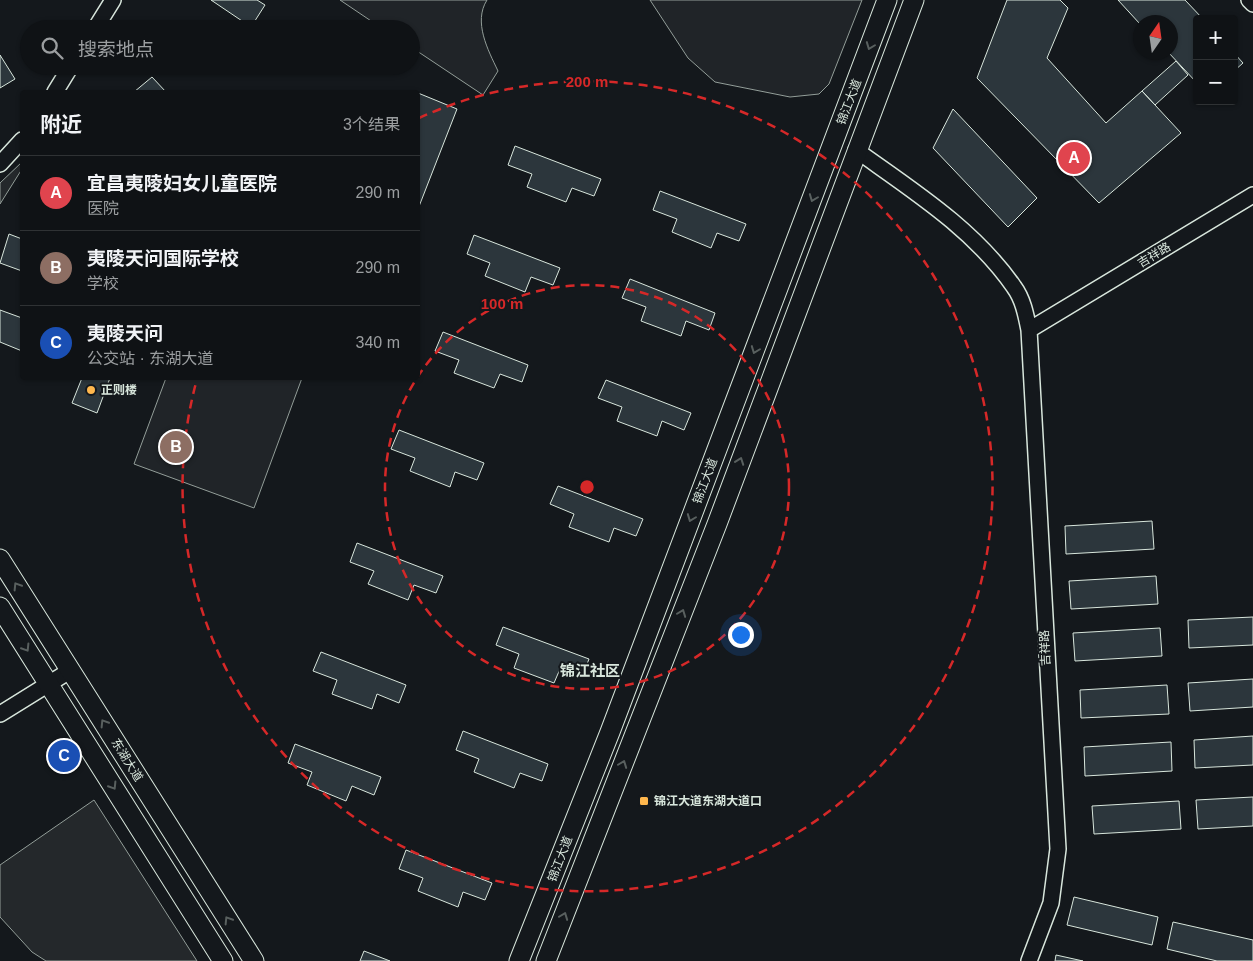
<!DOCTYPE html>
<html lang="zh">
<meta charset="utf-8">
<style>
:root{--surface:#0f1215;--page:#1d2022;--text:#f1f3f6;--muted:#9b9ea0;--line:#2f3234;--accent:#ffb74d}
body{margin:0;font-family:Arial,"Noto Sans SC",sans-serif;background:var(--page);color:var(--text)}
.controls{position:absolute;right:15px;top:15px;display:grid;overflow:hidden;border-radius:5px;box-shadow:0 1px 4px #0004}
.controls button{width:45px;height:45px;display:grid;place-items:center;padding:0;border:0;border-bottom:1px solid var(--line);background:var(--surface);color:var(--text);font:25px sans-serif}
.compass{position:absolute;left:1133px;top:15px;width:45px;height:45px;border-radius:50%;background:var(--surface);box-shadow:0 1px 4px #0004;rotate:13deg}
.you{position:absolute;left:740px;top:634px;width:18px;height:18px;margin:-12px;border:4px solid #fff;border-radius:50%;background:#1a73e8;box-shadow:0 0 0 8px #1a73e833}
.badge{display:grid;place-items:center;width:32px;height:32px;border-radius:50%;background:var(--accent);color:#fff;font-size:16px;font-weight:700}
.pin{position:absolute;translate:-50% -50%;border:2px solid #fff;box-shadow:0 1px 5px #0006}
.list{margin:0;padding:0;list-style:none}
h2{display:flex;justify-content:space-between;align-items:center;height:65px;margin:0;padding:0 20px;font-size:21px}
h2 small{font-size:16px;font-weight:400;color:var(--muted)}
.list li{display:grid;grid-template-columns:32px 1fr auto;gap:15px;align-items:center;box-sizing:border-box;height:75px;padding:0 20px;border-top:1px solid var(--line)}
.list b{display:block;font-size:19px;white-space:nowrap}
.list p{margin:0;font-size:16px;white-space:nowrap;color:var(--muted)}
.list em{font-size:16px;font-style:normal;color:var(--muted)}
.icon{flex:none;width:28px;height:28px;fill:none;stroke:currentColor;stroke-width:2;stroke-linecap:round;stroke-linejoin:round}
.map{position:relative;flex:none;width:1253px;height:961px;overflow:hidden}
.search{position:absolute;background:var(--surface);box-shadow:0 1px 4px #0004;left:20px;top:20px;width:400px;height:55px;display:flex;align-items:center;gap:12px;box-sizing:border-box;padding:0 18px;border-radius:28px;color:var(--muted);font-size:19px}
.panel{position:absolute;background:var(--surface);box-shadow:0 1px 4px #0004;left:20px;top:90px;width:400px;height:290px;border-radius:5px}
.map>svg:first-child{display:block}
.green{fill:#202428;stroke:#939e99}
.parking{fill:#24282b;stroke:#939e99}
.building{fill:#2c363c;stroke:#d8e6dc}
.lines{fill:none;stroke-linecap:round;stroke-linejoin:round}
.minor-casing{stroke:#d8e6dc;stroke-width:18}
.major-casing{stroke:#d8e6dc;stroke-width:21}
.minor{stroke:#14181c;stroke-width:15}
.major{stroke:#14181c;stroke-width:19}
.oneway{stroke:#59605f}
.ring{fill:none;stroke:#d62828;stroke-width:2.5;stroke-dasharray:9 6}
.poi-dot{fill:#ffb74d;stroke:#14181c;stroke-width:2}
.labels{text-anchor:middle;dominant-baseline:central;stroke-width:4;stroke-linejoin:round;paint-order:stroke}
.street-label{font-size:12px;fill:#d8e6dc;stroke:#14181c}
.poi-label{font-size:12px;font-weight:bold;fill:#d8e6dc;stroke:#14181c;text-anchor:start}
.quarter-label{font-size:15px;font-weight:bold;fill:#d8e6dc;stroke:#14181c}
.centre{fill:#d62828;stroke:#14181c;stroke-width:2.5}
.ring-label{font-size:15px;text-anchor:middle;font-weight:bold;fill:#d62828;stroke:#14181c;stroke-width:4;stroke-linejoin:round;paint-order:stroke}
</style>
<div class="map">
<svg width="1253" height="961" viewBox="0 0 1253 961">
<rect width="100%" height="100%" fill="#14181c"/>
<!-- green -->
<path class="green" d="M 340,0 L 487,0 C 473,22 488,50 498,71 L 483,95 L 411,47 L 411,29 L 383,29 Z
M 650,0 L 862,0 L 829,84 L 819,94 L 790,97 L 715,82 L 688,58 Z
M 166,378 L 302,378 L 254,508 L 134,464 Z"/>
<!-- parking -->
<path class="parking" d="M 22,162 L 22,169 L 0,204 L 0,183 Z
M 94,800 L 197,961 L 46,961 L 32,952 L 0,917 L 0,865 Z"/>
<!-- building -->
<path class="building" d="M 211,0 L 257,0 L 265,5 L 251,27 Z
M 1007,0 L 1060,0 L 1068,8 L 1047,58 L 1106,123 L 1142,91 L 1181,133 L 1099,203 L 977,78 Z
M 1118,0 L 1185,0 L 1203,19 L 1197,19 L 1197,83 L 1168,52 L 1170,52 L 1170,22 L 1140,24 Z
M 1234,53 L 1243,63 L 1234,71 Z
M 0,55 L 15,79 L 0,88 Z
M 1176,61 L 1188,75 L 1155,105 L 1142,91 Z
M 152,77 L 166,92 L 134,92 Z
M 418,93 L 457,109 L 418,209 Z
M 953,109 L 1037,198 L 1008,227 L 933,148 Z
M 515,146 L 601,179 L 594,196 L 572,188 L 566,202 L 527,187 L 532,174 L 508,165 Z
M 660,191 L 746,224 L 739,241 L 717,233 L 711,248 L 672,232 L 677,219 L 653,210 Z
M 9,234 L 22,239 L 22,271 L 0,263 Z
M 474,235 L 560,268 L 553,285 L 531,277 L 525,292 L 485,276 L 490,263 L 467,254 Z
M 630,279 L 715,313 L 709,330 L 686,321 L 681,336 L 641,321 L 646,307 L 622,298 Z
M 0,310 L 22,318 L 22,351 L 0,342 Z
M 443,332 L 528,365 L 522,382 L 500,374 L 494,388 L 454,373 L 459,360 L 435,351 Z
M 82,378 L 110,378 L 97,413 L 72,403 Z
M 606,380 L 691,413 L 684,430 L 662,421 L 657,436 L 617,421 L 622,407 L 598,398 Z
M 399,430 L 484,463 L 477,480 L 455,472 L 450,487 L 410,471 L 415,458 L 391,449 Z
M 558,486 L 643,519 L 636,536 L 614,528 L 609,542 L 569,527 L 574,514 L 550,504 Z
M 1152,521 L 1154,549 L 1066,554 L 1065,526 Z
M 357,543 L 443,576 L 436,593 L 414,585 L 408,600 L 368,584 L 374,571 L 350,562 Z
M 1156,576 L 1158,604 L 1071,609 L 1069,581 Z
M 1253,617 L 1253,645 L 1189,648 L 1188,620 Z
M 503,627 L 589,659 L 582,677 L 560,669 L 554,683 L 514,668 L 519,654 L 496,645 Z
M 1160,628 L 1162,656 L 1075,661 L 1073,633 Z
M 321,652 L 406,685 L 399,703 L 377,694 L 372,709 L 332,694 L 337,680 L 313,671 Z
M 1253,679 L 1253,707 L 1190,711 L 1188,683 Z
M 1167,685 L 1169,714 L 1081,718 L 1080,690 Z
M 463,731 L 548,764 L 542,781 L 520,773 L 514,788 L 474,772 L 479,759 L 456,750 Z
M 1253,736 L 1253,765 L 1195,768 L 1194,740 Z
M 1171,742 L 1172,771 L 1085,776 L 1084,747 Z
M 295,744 L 381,777 L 374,795 L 352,786 L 346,801 L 307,785 L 312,772 L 288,763 Z
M 1253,797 L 1253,826 L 1198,829 L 1196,800 Z
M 1179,801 L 1181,829 L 1094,834 L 1092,806 Z
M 406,850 L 492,883 L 485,900 L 463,892 L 458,907 L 418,891 L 423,878 L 399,869 Z
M 1074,897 L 1158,917 L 1152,945 L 1067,925 Z
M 1173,922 L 1253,940 L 1253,961 L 1217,961 L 1167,949 Z
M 364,951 L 390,961 L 360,961 Z
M 1056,955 L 1083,961 L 1055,961 Z"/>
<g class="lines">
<!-- minor casing -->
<g class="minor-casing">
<path id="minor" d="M 1249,0 L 1253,4
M 95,29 L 113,0
M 55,92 L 71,66
M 856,150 C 912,190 974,229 1014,287 C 1023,299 1026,315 1029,330 L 1058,849 L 1051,903 L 1029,961
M 0,164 L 22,140
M 1029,330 L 1253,195
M 0,714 L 71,670"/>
</g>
<!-- major casing -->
<g class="major-casing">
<path id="major" d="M 0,559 L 254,961
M 0,607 L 223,961
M 519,961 L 610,732 L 887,0
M 546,961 L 717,524 L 914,0"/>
</g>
<!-- minor -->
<use href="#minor" class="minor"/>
<!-- major -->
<use href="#major" class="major"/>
</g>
<!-- one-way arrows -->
<defs><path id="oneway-chevron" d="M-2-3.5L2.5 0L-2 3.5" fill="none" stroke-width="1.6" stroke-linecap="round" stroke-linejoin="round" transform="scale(1.25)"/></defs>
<g class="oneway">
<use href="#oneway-chevron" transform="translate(870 46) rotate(111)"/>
<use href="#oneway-chevron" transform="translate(813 198) rotate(111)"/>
<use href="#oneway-chevron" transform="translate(755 350) rotate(111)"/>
<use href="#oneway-chevron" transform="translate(740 461) rotate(-70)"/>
<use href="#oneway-chevron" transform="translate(691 518) rotate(111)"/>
<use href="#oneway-chevron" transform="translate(17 586) rotate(-122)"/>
<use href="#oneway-chevron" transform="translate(682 613) rotate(-69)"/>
<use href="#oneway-chevron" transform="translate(26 648) rotate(58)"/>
<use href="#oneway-chevron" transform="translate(104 723) rotate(-122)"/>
<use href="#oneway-chevron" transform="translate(623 764) rotate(-69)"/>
<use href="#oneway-chevron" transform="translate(113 786) rotate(58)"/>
<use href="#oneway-chevron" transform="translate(564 916) rotate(-69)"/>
<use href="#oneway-chevron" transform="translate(228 920) rotate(-122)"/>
</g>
<!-- distance rings -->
<g class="ring">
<circle cx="587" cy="487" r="202"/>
<path d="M419 118A405 405 0 1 1 197 379"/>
</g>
<!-- markers -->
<g class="poi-dot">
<circle cx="91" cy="390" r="5"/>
<rect x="639" y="796" width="10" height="10" rx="2.5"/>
</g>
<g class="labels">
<!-- street labels -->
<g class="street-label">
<text transform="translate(849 102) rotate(-69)">锦江大道</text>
<text transform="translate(1154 255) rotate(-31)">吉祥路</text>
<text transform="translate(705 481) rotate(-69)">锦江大道</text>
<text transform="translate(1045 648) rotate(-93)">吉祥路</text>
<text transform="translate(127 760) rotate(58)">东湖大道</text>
<text transform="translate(560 859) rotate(-69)">锦江大道</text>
</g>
<!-- poi labels -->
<g class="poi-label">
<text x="101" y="390">正则楼</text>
<text x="654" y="801">锦江大道东湖大道口</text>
</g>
<!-- quarter labels -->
<g class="quarter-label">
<text x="590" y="670">锦江社区</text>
</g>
</g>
<circle cx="587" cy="487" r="8" class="centre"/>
<g class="ring-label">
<text x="587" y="87">200 m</text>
<text x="502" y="309">100 m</text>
</g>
</svg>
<div class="controls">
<button>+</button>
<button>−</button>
</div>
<svg class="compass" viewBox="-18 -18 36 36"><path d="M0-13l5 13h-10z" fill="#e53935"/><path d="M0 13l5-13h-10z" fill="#9b9ea0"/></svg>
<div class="you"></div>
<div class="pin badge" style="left:1074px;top:158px;background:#e0444e">A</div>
<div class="pin badge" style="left:176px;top:447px;background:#8d6e63">B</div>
<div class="pin badge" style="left:64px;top:756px;background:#1a4fb4">C</div>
<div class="search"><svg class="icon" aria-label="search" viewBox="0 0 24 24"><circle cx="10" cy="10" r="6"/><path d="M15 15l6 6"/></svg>搜索地点</div>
<section class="panel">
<h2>附近<small>3个结果</small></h2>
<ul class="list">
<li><span class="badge" style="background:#e0444e">A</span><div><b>宜昌夷陵妇女儿童医院</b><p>医院</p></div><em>290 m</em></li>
<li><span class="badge" style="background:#8d6e63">B</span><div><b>夷陵天问国际学校</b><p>学校</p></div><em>290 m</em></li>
<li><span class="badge" style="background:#1a4fb4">C</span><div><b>夷陵天问</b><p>公交站 · 东湖大道</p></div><em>340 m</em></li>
</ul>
</section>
</div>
